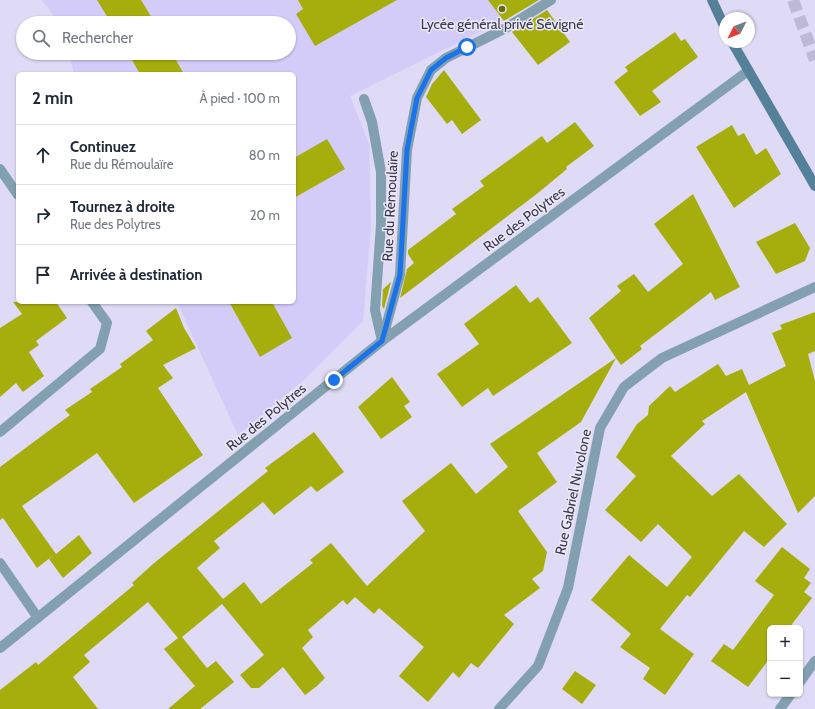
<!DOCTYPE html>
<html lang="fr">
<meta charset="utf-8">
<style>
:root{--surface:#fff;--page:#f6f6f7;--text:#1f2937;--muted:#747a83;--line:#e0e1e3}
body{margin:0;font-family:Cabin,sans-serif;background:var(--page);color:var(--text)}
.controls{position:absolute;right:12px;bottom:12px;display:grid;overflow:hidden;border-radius:6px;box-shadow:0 1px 3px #0004}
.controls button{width:36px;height:36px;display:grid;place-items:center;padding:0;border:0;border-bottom:1px solid var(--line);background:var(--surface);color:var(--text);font:20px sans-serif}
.compass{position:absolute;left:719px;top:12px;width:36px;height:36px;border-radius:50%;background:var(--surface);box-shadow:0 1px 3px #0004;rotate:228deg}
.stop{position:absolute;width:12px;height:12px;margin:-9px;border:3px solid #1a73e8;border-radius:50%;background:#fff}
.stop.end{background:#1a73e8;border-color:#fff;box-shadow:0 1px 4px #0008}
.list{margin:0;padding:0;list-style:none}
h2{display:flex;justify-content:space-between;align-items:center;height:52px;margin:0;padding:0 16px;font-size:17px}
h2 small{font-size:13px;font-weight:400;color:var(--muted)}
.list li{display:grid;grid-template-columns:26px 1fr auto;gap:12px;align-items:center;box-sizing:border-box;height:60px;padding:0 16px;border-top:1px solid var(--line)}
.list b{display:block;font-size:15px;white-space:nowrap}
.list p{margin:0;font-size:13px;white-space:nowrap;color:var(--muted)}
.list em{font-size:13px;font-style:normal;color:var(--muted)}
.icon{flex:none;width:22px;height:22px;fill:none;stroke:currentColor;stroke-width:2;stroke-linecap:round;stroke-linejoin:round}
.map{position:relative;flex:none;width:815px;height:709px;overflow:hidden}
.search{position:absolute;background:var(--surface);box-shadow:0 1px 3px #0004;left:16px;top:16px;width:280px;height:44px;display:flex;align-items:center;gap:10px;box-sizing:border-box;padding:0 14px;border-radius:22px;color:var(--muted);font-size:15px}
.panel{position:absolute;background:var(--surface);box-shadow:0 1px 3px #0004;left:16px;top:72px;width:280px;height:232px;border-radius:6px}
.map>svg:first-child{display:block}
.built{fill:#d3ccf8}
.building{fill:#a6ae0d}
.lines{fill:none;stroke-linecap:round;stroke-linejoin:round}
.highway-tunnel{stroke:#beb9d4;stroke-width:12;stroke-dasharray:12 6;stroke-linecap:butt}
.lane{stroke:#82a0b0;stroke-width:10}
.street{stroke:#82a0b0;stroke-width:10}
.secondary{stroke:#548199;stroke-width:10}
.route{stroke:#1a73e8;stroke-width:5}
.poi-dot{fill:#666b0d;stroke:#eceaf7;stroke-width:1.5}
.labels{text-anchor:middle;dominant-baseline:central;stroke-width:3;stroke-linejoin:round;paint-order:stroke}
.poi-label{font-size:14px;fill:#3b3650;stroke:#eceaf7}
.street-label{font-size:14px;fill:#3b3650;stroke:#eceaf7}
</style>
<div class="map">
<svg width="815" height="709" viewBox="0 0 815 709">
<rect width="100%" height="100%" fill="#dfdaf5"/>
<!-- built -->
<path class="built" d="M 41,0 L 537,0 L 506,19 L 350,96 L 369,144 L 371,228 L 363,321 L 305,379 L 238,435 L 177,302 L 294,302 L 294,74 L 74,74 L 69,53 L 289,53 L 289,23 L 57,23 L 50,10 Z"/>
<!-- building -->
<path class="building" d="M 97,0 L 141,0 L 155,23 L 111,23 Z
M 298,0 L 397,0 L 315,46 L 296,14 L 303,9 Z
M 488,0 L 539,0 L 504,21 Z
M 547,10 L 570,42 L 538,65 L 512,32 Z
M 675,32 L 681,41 L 685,39 L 698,57 L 652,91 L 661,102 L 640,116 L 614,82 L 628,71 L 625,67 Z
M 128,53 L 172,53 L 184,74 L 140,74 Z
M 444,70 L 481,120 L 462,134 L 452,120 L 447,124 L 426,97 L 432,84 Z
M 575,122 L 594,146 L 566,167 L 567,169 L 538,193 L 400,298 L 407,269 L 414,263 L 408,254 L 408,250 L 456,214 L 452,209 L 484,186 L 480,181 L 542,136 L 547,143 Z
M 732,125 L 738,136 L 744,133 L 756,155 L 766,148 L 781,174 L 734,208 L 696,147 Z
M 327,139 L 345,169 L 294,198 L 294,158 Z
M 693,194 L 740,287 L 715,300 L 711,292 L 640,346 L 642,349 L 621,365 L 616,358 L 581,422 L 537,453 L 557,482 L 518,511 L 547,552 L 543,571 L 532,579 L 540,588 L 504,615 L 514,624 L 478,668 L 471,663 L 459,678 L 453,672 L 428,702 L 399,676 L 424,647 L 379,608 L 374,614 L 355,597 L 347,605 L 343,600 L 308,630 L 313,637 L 302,648 L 325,678 L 317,686 L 305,695 L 283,667 L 259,688 L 251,688 L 240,675 L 264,655 L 222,604 L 182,637 L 207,668 L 216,661 L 234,682 L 200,709 L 168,709 L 195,686 L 164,649 L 178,638 L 148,602 L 84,655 L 90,662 L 73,677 L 98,709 L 0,709 L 0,690 L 36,662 L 38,665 L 134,585 L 132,583 L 153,564 L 268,471 L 265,468 L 314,432 L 344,472 L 317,492 L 311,486 L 274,515 L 263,502 L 214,541 L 220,548 L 197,568 L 223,599 L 244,582 L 261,604 L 313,563 L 310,560 L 331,543 L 367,586 L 425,531 L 402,501 L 451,463 L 476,494 L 508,467 L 490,444 L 616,358 L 589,318 L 621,291 L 617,286 L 634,274 L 648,292 L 683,264 L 654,224 Z
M 795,223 L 810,248 L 805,261 L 776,274 L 756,242 Z
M 391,282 L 384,309 L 382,306 L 383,289 Z
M 516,285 L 530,303 L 538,297 L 572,343 L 493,396 L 488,388 L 462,407 L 437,374 L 479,344 L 464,324 Z
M 13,302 L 56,302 L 67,318 L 36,341 L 39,345 L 29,352 L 44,376 L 23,392 L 16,383 L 0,397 L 0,328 L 22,314 Z
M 229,302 L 272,302 L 292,338 L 260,357 Z
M 176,308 L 184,328 L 196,348 L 163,365 L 173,378 L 158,388 L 203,455 L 134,503 L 97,453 L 22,506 L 56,554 L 79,535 L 92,553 L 63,578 L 49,559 L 55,554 L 37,568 L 3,518 L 0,520 L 0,467 L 70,415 L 65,410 L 92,392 L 90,389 L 122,367 L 120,364 L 153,340 L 146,331 Z
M 815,312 L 815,351 L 808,354 L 815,381 L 815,496 L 798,513 L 746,392 L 702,421 L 705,424 L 671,456 L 712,496 L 739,474 L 787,524 L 764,547 L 744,531 L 690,597 L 687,595 L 660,629 L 694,654 L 665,695 L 643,679 L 650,668 L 620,647 L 631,634 L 591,600 L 629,555 L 667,587 L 692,557 L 658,524 L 641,542 L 605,510 L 636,476 L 616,457 L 637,424 L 648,415 L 649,406 L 670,386 L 675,392 L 718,364 L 726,376 L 742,369 L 749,385 L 786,366 L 772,333 L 782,329 L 780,325 Z
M 392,377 L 410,402 L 404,406 L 412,417 L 381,439 L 358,407 Z
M 782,547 L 810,569 L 804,578 L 811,583 L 804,592 L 812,598 L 789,628 L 770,628 L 770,658 L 748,687 L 711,661 L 724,644 L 733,650 L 774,595 L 755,581 Z
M 575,671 L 596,685 L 582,704 L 562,689 Z"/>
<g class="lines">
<!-- highway-tunnel -->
<path class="highway-tunnel" d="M 793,0 L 815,60"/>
<!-- lane -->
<path class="lane" d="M 364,99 L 372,122 L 381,172 L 381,225 L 375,310 L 382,341"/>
<!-- street -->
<path class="street" d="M 0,169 L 18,195
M 382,341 L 400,275 L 407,150 L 417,98 L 431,70 L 446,58 L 506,28 L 551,0
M 0,432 L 100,349 L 107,323 L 92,302
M 0,563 L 38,618
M 0,648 L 382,341 L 748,71
M 800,682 L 815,661
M 499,709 L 538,666 L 568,588 L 600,428 L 624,387 L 662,358 L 815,287
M 780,709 L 791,694"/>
<!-- secondary -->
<path class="secondary" d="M 712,0 L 725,28
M 732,42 L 815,186"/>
</g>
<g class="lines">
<!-- route -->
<path class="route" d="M 334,380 L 382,341 L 400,275 L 407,150 L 417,98 L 431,70 L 446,58 L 467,47"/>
</g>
<!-- markers -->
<circle class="poi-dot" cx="502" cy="9" r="4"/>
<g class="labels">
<!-- poi labels -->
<g class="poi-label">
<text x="502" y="24">Lycée général privé Sévigné</text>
</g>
<!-- street labels -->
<g class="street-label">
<text transform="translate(390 206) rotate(-87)">Rue du Rémoulaïre</text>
<text transform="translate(524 219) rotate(-37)">Rue des Polytres</text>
<text transform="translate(266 417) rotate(-39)">Rue des Polytres</text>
<text transform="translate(573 492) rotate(-78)">Rue Gabriel Nuvolone</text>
</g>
</g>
</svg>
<div class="controls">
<button>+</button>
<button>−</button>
</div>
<svg class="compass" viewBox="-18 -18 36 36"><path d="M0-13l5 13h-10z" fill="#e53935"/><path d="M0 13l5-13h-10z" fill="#747a83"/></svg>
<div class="stop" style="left:467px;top:47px"></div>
<div class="stop end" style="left:334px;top:380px"></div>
<div class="search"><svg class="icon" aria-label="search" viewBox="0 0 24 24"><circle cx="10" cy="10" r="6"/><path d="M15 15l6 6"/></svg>Rechercher</div>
<section class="panel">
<h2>2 min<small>À pied · 100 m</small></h2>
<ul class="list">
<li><svg class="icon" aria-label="ahead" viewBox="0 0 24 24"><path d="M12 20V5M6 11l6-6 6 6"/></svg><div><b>Continuez</b><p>Rue du Rémoulaïre</p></div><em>80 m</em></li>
<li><svg class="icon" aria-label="right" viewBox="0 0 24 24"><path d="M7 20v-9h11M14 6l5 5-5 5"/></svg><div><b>Tournez à droite</b><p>Rue des Polytres</p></div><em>20 m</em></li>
<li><svg class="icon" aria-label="arrive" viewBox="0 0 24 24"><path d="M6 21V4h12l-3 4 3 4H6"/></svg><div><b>Arrivée à destination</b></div></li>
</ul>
</section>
</div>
